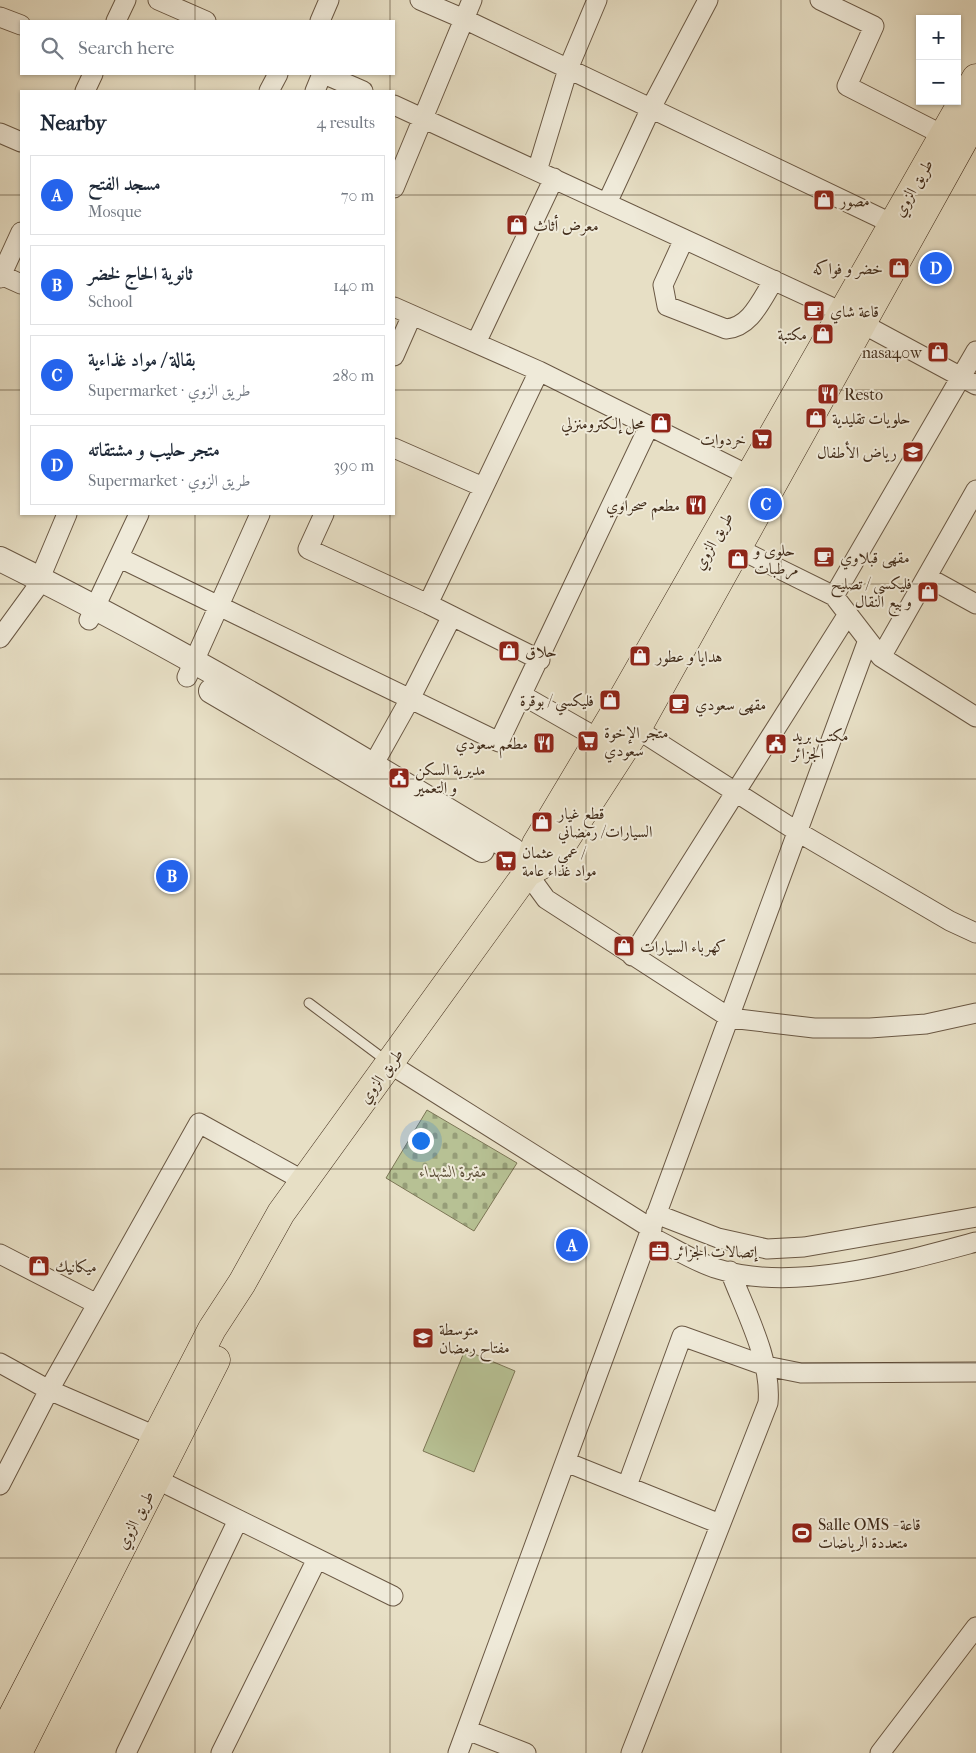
<!DOCTYPE html>
<meta charset="utf-8">
<style>
:root{--surface:#fff;--page:#f6f6f7;--text:#1f2937;--muted:#747a83;--line:#e0e1e3;--accent:#2563eb}
body{margin:0;font-family:"IM FELL French Canon",Amiri,serif;background:var(--page);color:var(--text)}
.controls{position:absolute;right:15px;top:15px;display:grid;overflow:hidden;border-radius:0px;box-shadow:0 1px 4px #0004}
.controls button{width:45px;height:45px;display:grid;place-items:center;padding:0;border:0;border-bottom:1px solid var(--line);background:var(--surface);color:var(--text);font:25px sans-serif}
.you{position:absolute;left:420px;top:1140px;width:18px;height:18px;margin:-12px;border:4px solid #fff;border-radius:50%;background:#1a73e8;box-shadow:0 0 0 8px #1a73e833}
.badge{display:grid;place-items:center;width:32px;height:32px;border-radius:50%;background:var(--accent);color:#fff;font-size:16px;font-weight:700}
.pin{position:absolute;translate:-50% -50%;border:2px solid #fff;box-shadow:0 1px 5px #0006}
.list{margin:0;padding:0;list-style:none}
h2{display:flex;justify-content:space-between;align-items:center;height:65px;margin:0;padding:0 20px;font-size:21px}
h2 small{font-size:16px;font-weight:400;color:var(--muted)}
.list li{display:grid;grid-template-columns:32px 1fr auto;gap:15px;align-items:center;box-sizing:border-box;height:80px;margin:0 10px 10px;padding:0 10px;border:1px solid var(--line);border-radius:0px}
.list b{display:block;font-size:19px;white-space:nowrap}
.list p{margin:0;font-size:16px;white-space:nowrap;color:var(--muted)}
.list em{font-size:16px;font-style:normal;color:var(--muted)}
.icon{flex:none;width:28px;height:28px;fill:none;stroke:currentColor;stroke-width:2;stroke-linecap:round;stroke-linejoin:round}
.map{position:relative;flex:none;width:976px;height:1753px;overflow:hidden}
.search{position:absolute;background:var(--surface);box-shadow:0 1px 4px #0004;left:20px;top:20px;width:375px;height:55px;display:flex;align-items:center;gap:12px;box-sizing:border-box;padding:0 18px;border-radius:0px;color:var(--muted);font-size:19px}
.panel{position:absolute;background:var(--surface);box-shadow:0 1px 4px #0004;left:20px;top:90px;width:375px;height:425px;border-radius:0px}
.map>svg:first-child{display:block}
.cemetery{fill:url(#cemetery-stones);stroke:#7c7656}
.pitch{fill:#b7c194;stroke:#7c7656}
.lines{fill:none;stroke-linecap:round;stroke-linejoin:round}
.service-casing{stroke:#6a5844;stroke-width:11}
.minor-casing{stroke:#6a5844;stroke-width:21}
.tertiary-casing{stroke:#6a5844;stroke-width:26}
.primary-casing{stroke:#402b19;stroke-width:29}
.service{stroke:#efead9;stroke-width:9}
.minor{stroke:#efead9;stroke-width:19}
.tertiary{stroke:#efead9;stroke-width:24}
.primary{stroke:#e7dfc5;stroke-width:28}
.grid{fill:none;stroke:#402b19;stroke-width:1;stroke-opacity:0.55}
.labels{text-anchor:middle;dominant-baseline:central;stroke-width:4;stroke-linejoin:round;paint-order:stroke}
.street-label{font-size:16px;fill:#402b19;stroke:#efead9}
.poi-label{font-size:16px;fill:#402b19;stroke:#efead9;text-anchor:start}
.park-label{font-size:16px;font-style:italic;fill:#5e5038;stroke:#efead9}
</style>
<div class="map">
<svg width="976" height="1753" viewBox="0 0 976 1753">
<defs>
<pattern id="cemetery-stones" width="16" height="16" patternUnits="userSpaceOnUse" patternTransform="scale(1.25)"><rect width="16" height="16" fill="#b7c194"/><path d="M2 7V4a2 2 0 0 1 4 0v3zM10 15v-3a2 2 0 0 1 4 0v3z" fill="#969d78"/></pattern>
</defs>
<rect width="100%" height="100%" fill="#e7dfc5"/>
<filter id="stains"><feTurbulence type="fractalNoise" baseFrequency=".004" numOctaves="4"/><feColorMatrix values="0 0 0 0 .2 0 0 0 0 .09 0 0 0 0 .02 0 0 0 .5 -.17"/></filter>
<radialGradient id="worn" r=".72"><stop offset=".6" stop-color="#630" stop-opacity="0"/><stop offset="1" stop-color="#630" stop-opacity=".3"/></radialGradient>
<!-- cemetery -->
<path class="cemetery" d="M 427,1110 L 517,1163 L 474,1231 L 386,1178 Z"/>
<!-- pitch -->
<path class="pitch" d="M 465,1350 L 515,1371 L 474,1472 L 423,1451 Z"/>
<g class="lines">
<!-- service casing -->
<g class="service-casing">
<path id="service" d="M 309,1003 L 388,1062"/>
</g>
<!-- minor casing -->
<g class="minor-casing">
<path id="minor" d="M 158,0 L 206,21
M 420,0 L 464,19 L 893,224
M 820,0 L 874,26 L 847,86 L 943,135
M 0,17 L 21,25
M 116,21 L 126,0
M 320,21 L 329,0
M 324,74 L 363,91
M 85,91 L 93,74
M 269,91 L 278,74
M 315,91 L 322,74
M 394,105 L 842,312
M 0,133 L 21,142
M 537,171 L 568,69 L 597,0
M 394,188 L 472,0
M 607,203 L 651,108 L 708,0
M 684,239 L 663,285 L 667,306 L 726,329 C 751,327 761,300 774,280
M 1,275 L 21,284
M 0,278 L 21,232
M 394,307 L 539,371 L 750,476
M 861,323 L 976,385
M 476,343 L 554,178
M 394,356 L 412,315
M 394,448 L 483,487
M 324,514 L 308,549 L 428,604 L 540,660
M 737,548 L 834,596 L 881,657 L 976,717
M 120,558 L 499,742 L 649,426
M 927,577 L 976,604
M 834,596 L 976,351
M 428,604 L 539,371
M 89,620 L 139,514
M 0,638 L 35,590 L 67,514
M 881,657 L 976,490
M 187,677 L 260,514
M 522,695 L 599,739
M 637,729 L 798,832 L 950,921 L 976,933
M 367,776 L 410,699 L 452,616
M 527,873 L 546,899 L 730,1018 L 814,1028 L 870,1028 L 926,1024 L 976,1013
M 632,956 L 848,614
M 390,1064 L 652,1229
M 656,1214 L 718,1238 L 767,1249 L 804,1247 L 976,1217
M 649,1236 C 671,1246 694,1262 718,1269 C 793,1293 902,1262 976,1242
M 0,1254 L 97,1304
M 0,1363 L 49,1390 L 0,1485
M 167,1441 L 49,1390 L 199,1123 L 304,1181
M 566,1462 L 720,1524
M 156,1479 L 393,1596
M 627,1486 L 682,1336 L 766,1366 L 801,1373 L 976,1372
M 467,1730 L 526,1753
M 126,1753 L 238,1520
M 221,1753 L 317,1559
M 458,1753 L 868,640
M 631,1753 L 768,1403 C 772,1360 745,1311 730,1271
M 880,1753 L 976,1627"/>
</g>
<!-- tertiary casing -->
<g class="tertiary-casing">
<path id="tertiary" d="M 0,559 C 176,646 346,748 513,850 L 527,873
M 211,691 L 482,850"/>
</g>
<!-- primary casing -->
<g class="primary-casing">
<path id="primary" d="M 527,873 L 553,859 L 637,729 L 976,118
M 0,1740 L 212,1329 L 242,1283 L 281,1213 L 527,873 L 536,844 L 616,710 L 976,78
M 18,1753 L 216,1360"/>
</g>
<!-- service -->
<use href="#service" class="service"/>
<!-- minor -->
<use href="#minor" class="minor"/>
<!-- tertiary -->
<use href="#tertiary" class="tertiary"/>
<!-- primary -->
<use href="#primary" class="primary"/>
</g>
<!-- grid -->
<path class="grid" d="M 195,0 L 195,21M 390,0 L 390,21M 586,0 L 586,1753M 781,0 L 781,1753M 195,74 L 195,91M 390,74 L 390,91M 0,195 L 21,195M 394,195 L 976,195M 0,390 L 21,390M 394,390 L 976,390M 195,514 L 195,1753M 390,514 L 390,1753M 0,584 L 976,584M 0,779 L 976,779M 0,974 L 976,974M 0,1169 L 976,1169M 0,1363 L 976,1363M 0,1558 L 976,1558"/>
<!-- icons -->
<defs>
<g id="shop-square" transform="scale(1.125)"><rect x="-9" y="-9" width="18" height="18" rx="4" fill="#8f2418" stroke="#efead9"/><path d="M-5-2.5h2.3a2.7 3.5 0 0 1 5.4 0H5L5.5 6h-11ZM-1.5-2.5h3a1.5 2.3 0 0 0-3 0Z" fill="#fff"/></g>
<g id="cafe-square" transform="scale(1.125)"><rect x="-9" y="-9" width="18" height="18" rx="4" fill="#8f2418" stroke="#efead9"/><path d="M-5.5-4.5H6V0H3Q3 3.5 0 3.5H-2.5Q-5.5 3.5-5.5 0ZM3-3.2v2h1.7v-2ZM-6 4.5H4V6H-6Z" fill="#fff"/></g>
<g id="restaurant-square" transform="scale(1.125)"><rect x="-9" y="-9" width="18" height="18" rx="4" fill="#8f2418" stroke="#efead9"/><path d="M-5-6h1v4h1v-4h1v4h1v-4h1v5L-1.5 .5V6h-2V.5L-5-1ZM5-6V6H3V1.5H1.5Q1.5-4 5-6Z" fill="#fff"/></g>
<g id="supermarket-square" transform="scale(1.125)"><rect x="-9" y="-9" width="18" height="18" rx="4" fill="#8f2418" stroke="#efead9"/><path d="M-6-5.5h2.5l.6 2H6L4.5 2H-2.5L-4.4-4H-6ZM-1.5 3.2a1.3 1.3 0 1 0 .1 0ZM3 3.2a1.3 1.3 0 1 0 .1 0Z" fill="#fff"/></g>
<g id="school-square" transform="scale(1.125)"><rect x="-9" y="-9" width="18" height="18" rx="4" fill="#8f2418" stroke="#efead9"/><path d="M0-5L7-2L0 1L-7-2ZM-4 1L0 2.5L4 1V4Q0 6-4 4Z" fill="#fff"/></g>
<g id="civic-square" transform="scale(1.125)"><rect x="-9" y="-9" width="18" height="18" rx="4" fill="#8f2418" stroke="#efead9"/><path d="M-.6-6.5H3V-4.5H.6V-3L4-1V1h2V6H-6V1h2V-1L-.6-3ZM-1.2 2.5V6h2.4V2.5Z" fill="#fff"/></g>
<g id="office-square" transform="scale(1.125)"><rect x="-9" y="-9" width="18" height="18" rx="4" fill="#8f2418" stroke="#efead9"/><path d="M-6-3h4V-5.5h4V-3h4V5H-6ZM-1-4.5V-3h2v-1.5ZM-6 0V1H6V0Z" fill="#fff"/></g>
<g id="stadium-square" transform="scale(1.125)"><rect x="-9" y="-9" width="18" height="18" rx="4" fill="#8f2418" stroke="#efead9"/><path d="M0-5a6.5 5 0 1 0 0 10a6.5 5 0 1 0 0-10ZM-3.5-1.8h7v3.6h-7Z" fill="#fff"/></g>
</defs>
<g fill-rule="evenodd">
<use href="#shop-square" x="824" y="200"/>
<use href="#shop-square" x="517" y="225"/>
<use href="#shop-square" x="899" y="268"/>
<use href="#cafe-square" x="814" y="311"/>
<use href="#shop-square" x="823" y="334"/>
<use href="#shop-square" x="938" y="352"/>
<use href="#restaurant-square" x="828" y="394"/>
<use href="#shop-square" x="816" y="418"/>
<use href="#shop-square" x="661" y="423"/>
<use href="#supermarket-square" x="762" y="439"/>
<use href="#school-square" x="913" y="452"/>
<use href="#restaurant-square" x="696" y="505"/>
<use href="#cafe-square" x="824" y="557"/>
<use href="#shop-square" x="738" y="559"/>
<use href="#shop-square" x="928" y="592"/>
<use href="#shop-square" x="509" y="651"/>
<use href="#shop-square" x="640" y="656"/>
<use href="#shop-square" x="610" y="700"/>
<use href="#cafe-square" x="679" y="704"/>
<use href="#supermarket-square" x="588" y="741"/>
<use href="#restaurant-square" x="544" y="743"/>
<use href="#civic-square" x="776" y="744"/>
<use href="#civic-square" x="399" y="778"/>
<use href="#shop-square" x="542" y="822"/>
<use href="#supermarket-square" x="506" y="861"/>
<use href="#shop-square" x="624" y="946"/>
<use href="#office-square" x="659" y="1251"/>
<use href="#shop-square" x="39" y="1266"/>
<use href="#school-square" x="423" y="1338"/>
<use href="#stadium-square" x="802" y="1533"/>
</g>
<g class="labels">
<!-- street labels -->
<g class="street-label">
<text transform="translate(913 188) rotate(-60)">طريق الزوي</text>
<text transform="translate(713 541) rotate(-60)">طريق الزوي</text>
<text transform="translate(381 1076) rotate(-54)">طريق الزوي</text>
<text transform="translate(135 1520) rotate(-63)">طريق الزوي</text>
</g>
<!-- poi labels -->
<g class="poi-label">
<text x="840" y="200">مصور</text>
<text x="533" y="225">معرض أثاث</text>
<text x="883" y="268" text-anchor="end">خضر و فواكه</text>
<text x="830" y="311">قاعة شاي</text>
<text x="807" y="334" text-anchor="end">مكتبة</text>
<text x="922" y="352" text-anchor="end">nasa40w</text>
<text x="844" y="394">Resto</text>
<text x="832" y="418">حلويات تقليدية</text>
<text x="645" y="423" text-anchor="end">محل إلكترومنزلي</text>
<text x="746" y="439" text-anchor="end">خردوات</text>
<text x="897" y="452" text-anchor="end">رياض الأطفال</text>
<text x="680" y="505" text-anchor="end">مطعم صحراوي</text>
<text x="754" y="550">حلوى و<tspan x="754" dy="18">مرطبات</tspan></text>
<text x="840" y="557">مقهى قبلاوي</text>
<text x="912" y="583" text-anchor="end">فليكسي / تصليح<tspan x="912" dy="18">و بيع النقال</tspan></text>
<text x="525" y="651">حلاق</text>
<text x="656" y="656">هدايا و عطور</text>
<text x="594" y="700" text-anchor="end">فليكسي / بوقرة</text>
<text x="695" y="704">مقهى سعودي</text>
<text x="604" y="732">متجر الإخوة<tspan x="604" dy="18">سعودي</tspan></text>
<text x="792" y="735">مكتب بريد<tspan x="792" dy="18">الجزائر</tspan></text>
<text x="528" y="743" text-anchor="end">مطعم سعودي</text>
<text x="415" y="769">مديرية السكن<tspan x="415" dy="18">و التعمير</tspan></text>
<text x="558" y="813">قطع غيار<tspan x="558" dy="18">السيارات/ رمضاني</tspan></text>
<text x="522" y="852">عمي عثمان /<tspan x="522" dy="18">مواد غذاء عامة</tspan></text>
<text x="640" y="946">كهرباء السيارات</text>
<text x="675" y="1251">إتصالات الجزائر</text>
<text x="55" y="1266">ميكانيك</text>
<text x="439" y="1329">متوسطة<tspan x="439" dy="18">مفتاح رمضان</tspan></text>
<text x="818" y="1524">Salle OMS - قاعة<tspan x="818" dy="18">متعددة الرياضات</tspan></text>
</g>
<!-- park labels -->
<g class="park-label">
<text x="453" y="1171">مقبرة الشهداء</text>
</g>
</g>
<rect width="100%" height="100%" filter="url(#stains)"/>
<rect width="100%" height="100%" fill="url(#worn)"/>
</svg>
<div class="controls">
<button>+</button>
<button>−</button>
</div>
<div class="you"></div>
<div class="pin badge" style="left:572px;top:1245px">A</div>
<div class="pin badge" style="left:172px;top:876px">B</div>
<div class="pin badge" style="left:766px;top:504px">C</div>
<div class="pin badge" style="left:936px;top:268px">D</div>
<div class="search"><svg class="icon" aria-label="search" viewBox="0 0 24 24"><circle cx="10" cy="10" r="6"/><path d="M15 15l6 6"/></svg>Search here</div>
<section class="panel">
<h2>Nearby<small>4 results</small></h2>
<ul class="list">
<li><span class="badge">A</span><div><b>مسجد الفتح</b><p>Mosque</p></div><em>70 m</em></li>
<li><span class="badge">B</span><div><b>ثانوية الحاج لخضر</b><p>School</p></div><em>140 m</em></li>
<li><span class="badge">C</span><div><b>بقالة / مواد غذاءية</b><p>Supermarket · طريق الزوي</p></div><em>280 m</em></li>
<li><span class="badge">D</span><div><b>متجر حليب و مشتقاته</b><p>Supermarket · طريق الزوي</p></div><em>390 m</em></li>
</ul>
</section>
</div>
